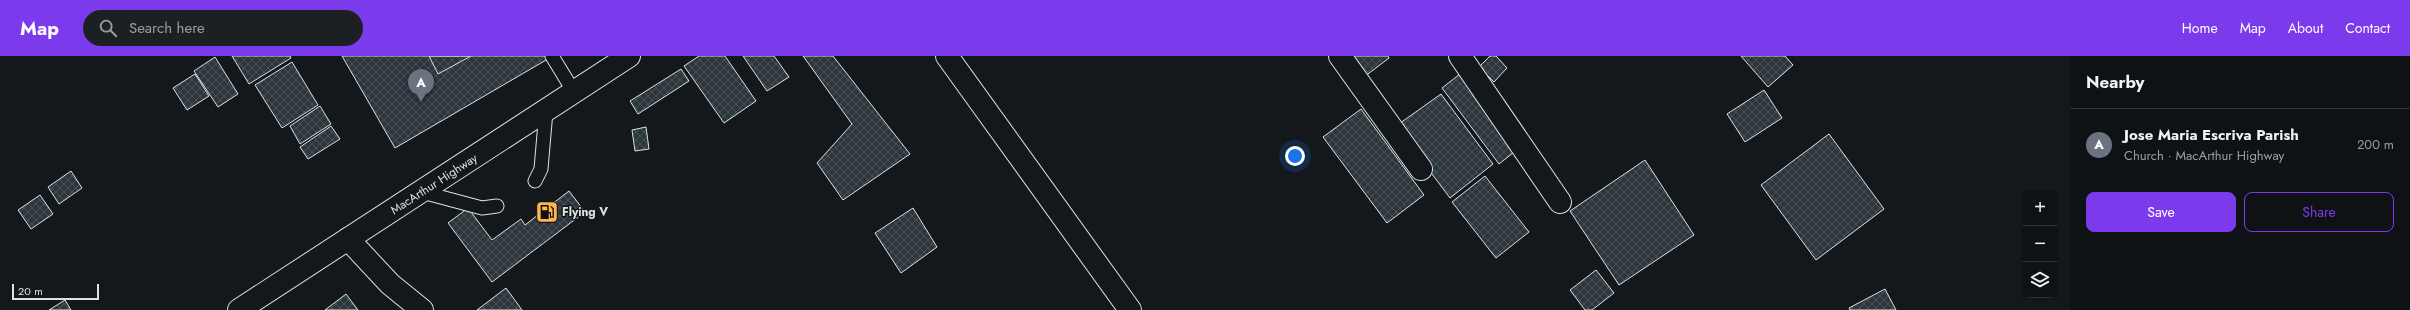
<!DOCTYPE html>
<meta charset="utf-8">
<style>
:root{--surface:#0f1215;--page:#1d2022;--text:#f1f3f6;--muted:#9b9ea0;--line:#2f3234;--accent:#7c3aed}
body{margin:0;font-family:Jost,sans-serif;background:var(--page);color:var(--text)}
.controls{position:absolute;right:12px;bottom:12px;display:grid;overflow:hidden;border-radius:8px;box-shadow:0 1px 3px #0004}
.controls button{width:36px;height:36px;display:grid;place-items:center;padding:0;border:0;border-bottom:1px solid var(--line);background:var(--surface);color:var(--text);font:20px sans-serif}
.scale{position:absolute;left:12px;bottom:10px;width:87px;box-sizing:border-box;padding-left:4px;border:2px solid #d8e6dc;border-top:0;font-size:11px;line-height:14px;white-space:nowrap;color:#d8e6dc;-webkit-text-stroke:3px #14181c;paint-order:stroke}
.you{position:absolute;left:1295px;top:100px;width:14px;height:14px;margin:-10px;border:3px solid #fff;border-radius:50%;background:#1a73e8;box-shadow:0 0 0 6px #1a73e833}
.badge{display:grid;place-items:center;width:26px;height:26px;border-radius:50%;background:var(--accent);color:#fff;font-size:13px;font-weight:700}
.pin{position:absolute;translate:-50% -33px;filter:drop-shadow(0 1px 2px #0008)}
.pin::after{content:'';position:absolute;top:21px;width:14px;height:12px;background:inherit;clip-path:polygon(0 0,100% 0,50% 100%)}
.list{margin:0;padding:0;list-style:none}
h2{display:flex;justify-content:space-between;align-items:center;height:52px;margin:0;padding:0 16px;font-size:17px}
h2 small{font-size:13px;font-weight:400;color:var(--muted)}
.list li{display:grid;grid-template-columns:26px 1fr auto;gap:12px;align-items:center;box-sizing:border-box;height:72px;padding:0 16px;border-top:1px solid var(--line)}
.list b{display:block;font-size:15px;white-space:nowrap}
.list p{margin:0;font-size:13px;white-space:nowrap;color:var(--muted)}
.list em{font-size:13px;font-style:normal;color:var(--muted)}
.actions{display:flex;gap:8px;padding:12px 16px}
.actions a{flex:1;padding:9px 0;border:1px solid var(--accent);border-radius:8px;text-align:center;font-size:14px;color:var(--accent)}
.actions .main{background:var(--accent);color:#fff}
.icon{flex:none;width:22px;height:22px;fill:none;stroke:currentColor;stroke-width:2;stroke-linecap:round;stroke-linejoin:round}
.map{position:relative;flex:none;width:2070px;height:254px;overflow:hidden}
header{display:flex;align-items:center;gap:24px;box-sizing:border-box;height:56px;padding:0 20px;background:var(--accent);color:#fff}
header strong{font-size:19px}
nav{display:flex;gap:22px;margin-inline-start:auto;font-size:14px}
.search{width:280px;height:36px;background:var(--page);display:flex;align-items:center;gap:10px;box-sizing:border-box;padding:0 14px;border-radius:22px;color:var(--muted);font-size:15px}
main{display:flex}
aside{flex:1;background:var(--surface)}
.map>svg:first-child{display:block}
.building{fill:url(#building-cross-hatch);stroke:#d8e6dc}
.lines{fill:none;stroke-linecap:round;stroke-linejoin:round}
.lane-casing{stroke:#d8e6dc;stroke-width:15}
.street-casing{stroke:#d8e6dc;stroke-width:24}
.highway-casing{stroke:#d8e6dc;stroke-width:24}
.lane{stroke:#14181c;stroke-width:13}
.street{stroke:#14181c;stroke-width:22}
.highway{stroke:#14181c;stroke-width:22}
.labels{text-anchor:middle;dominant-baseline:central;stroke-width:3;stroke-linejoin:round;paint-order:stroke}
.street-label{font-size:12px;fill:#d8e6dc;stroke:#14181c}
.poi-label{font-size:12px;font-weight:bold;fill:#d8e6dc;stroke:#14181c;text-anchor:start}
</style>
<header>
<strong>Map</strong>
<div class="search"><svg class="icon" aria-label="search" viewBox="0 0 24 24"><circle cx="10" cy="10" r="6"/><path d="M15 15l6 6"/></svg>Search here</div>
<nav><a>Home</a><a>Map</a><a>About</a><a>Contact</a></nav>
</header>
<main>
<div class="map">
<svg width="2070" height="254" viewBox="0 0 2070 254">
<defs>
<pattern id="building-cross-hatch" width="8" height="8" patternUnits="userSpaceOnUse"><rect width="8" height="8" fill="#2c363c"/><path d="M0 0l8 8M0 8l8-8" fill="none" stroke="#4a5358"/></pattern>
</defs>
<rect width="100%" height="100%" fill="#14181c"/>
<!-- building -->
<path class="building" d="M 232,0 L 290,0 L 291,2 L 249,28 Z
M 342,0 L 553,0 L 395,92 Z
M 429,0 L 471,0 L 438,18 Z
M 699,0 L 725,0 L 756,45 L 724,67 L 684,10 Z
M 743,0 L 774,0 L 789,21 L 767,35 Z
M 803,0 L 833,0 L 910,98 L 843,144 L 817,107 L 852,68 Z
M 1348,0 L 1388,0 L 1389,2 L 1364,21 Z
M 1490,0 L 1496,0 L 1507,12 L 1494,26 L 1479,11 Z
M 1741,0 L 1785,0 L 1793,9 L 1768,31 Z
M 215,1 L 238,38 L 218,51 L 194,15 Z
M 292,6 L 318,49 L 282,72 L 255,29 Z
M 681,13 L 689,25 L 638,58 L 630,45 Z
M 195,18 L 209,40 L 187,54 L 173,32 Z
M 1460,18 L 1518,93 L 1499,108 L 1442,32 Z
M 1764,34 L 1782,62 L 1745,86 L 1727,58 Z
M 1441,38 L 1493,108 L 1450,142 L 1396,70 Z
M 320,50 L 331,68 L 300,88 L 290,70 Z
M 1361,53 L 1424,139 L 1387,167 L 1323,81 Z
M 331,70 L 340,83 L 308,103 L 300,91 Z
M 646,71 L 649,93 L 635,95 L 632,74 Z
M 1829,78 L 1884,153 L 1816,204 L 1761,129 Z
M 1645,104 L 1694,179 L 1619,229 L 1570,155 Z
M 71,115 L 82,132 L 59,148 L 48,131 Z
M 1485,120 L 1529,176 L 1496,202 L 1452,146 Z
M 569,135 L 585,156 L 492,226 L 448,167 L 468,152 L 492,184 L 521,163 L 525,169 Z
M 40,139 L 53,158 L 31,173 L 18,154 Z
M 913,152 L 937,191 L 901,217 L 875,177 Z
M 1596,214 L 1614,237 L 1592,254 L 1585,254 L 1570,234 Z
M 506,232 L 522,254 L 477,254 Z
M 1885,233 L 1896,254 L 1850,254 L 1849,252 Z
M 346,238 L 358,254 L 325,254 Z
M 65,244 L 71,254 L 49,254 Z"/>
<g class="lines">
<!-- lane casing -->
<g class="lane-casing">
<path id="lane" d="M 552,0 L 574,36
M 535,125 L 541,113 L 546,55
M 422,136 L 482,152 L 497,150"/>
</g>
<!-- street casing -->
<g class="street-casing">
<path id="street" d="M 947,0 L 1130,254
M 1340,0 L 1421,113
M 1460,0 L 1560,146
M 348,183 L 390,228 L 422,254"/>
</g>
<!-- highway casing -->
<g class="highway-casing">
<path id="highway" d="M 239,254 L 629,0"/>
</g>
<!-- lane -->
<use href="#lane" class="lane"/>
<!-- street -->
<use href="#street" class="street"/>
<!-- highway -->
<use href="#highway" class="highway"/>
</g>
<!-- icons -->
<defs>
<g id="fuel-square" transform="scale(1.15)"><rect x="-9" y="-9" width="18" height="18" rx="4" fill="#ffb74d" stroke="#14181c"/><path d="M-5.5-6h7V0h2V4h1.3V-2.5L3-4.5l.8-.8L6-3V5H2.5V1h-1V6h-7ZM-4.2-4.7v3.2H.2V-4.7Z" fill="#111"/></g>
</defs>
<g fill-rule="evenodd">
<use href="#fuel-square" x="547" y="156"/>
</g>
<g class="labels">
<!-- street labels -->
<g class="street-label">
<text transform="translate(434 128) rotate(-33)">MacArthur Highway</text>
</g>
<!-- poi labels -->
<g class="poi-label">
<text x="562" y="156">Flying V</text>
</g>
</g>
</svg>
<div class="controls">
<button>+</button>
<button>−</button>
<button><svg class="icon" aria-label="layers" viewBox="0 0 24 24"><path d="M12 4l9 5-9 5-9-5zM3 14l9 5 9-5"/></svg></button>
</div>
<div class="scale">20 m</div>
<div class="you"></div>
<div class="pin badge" style="left:421px;top:46px;background:#6b7280">A</div>
</div>
<aside>
<h2>Nearby<small></small></h2>
<ul class="list">
<li><span class="badge" style="background:#6b7280">A</span><div><b>Jose Maria Escriva Parish</b><p>Church · MacArthur Highway</p></div><em>200 m</em></li>
</ul>
<div class="actions"><a class="main">Save</a><a>Share</a></div>
</aside>
</main>
